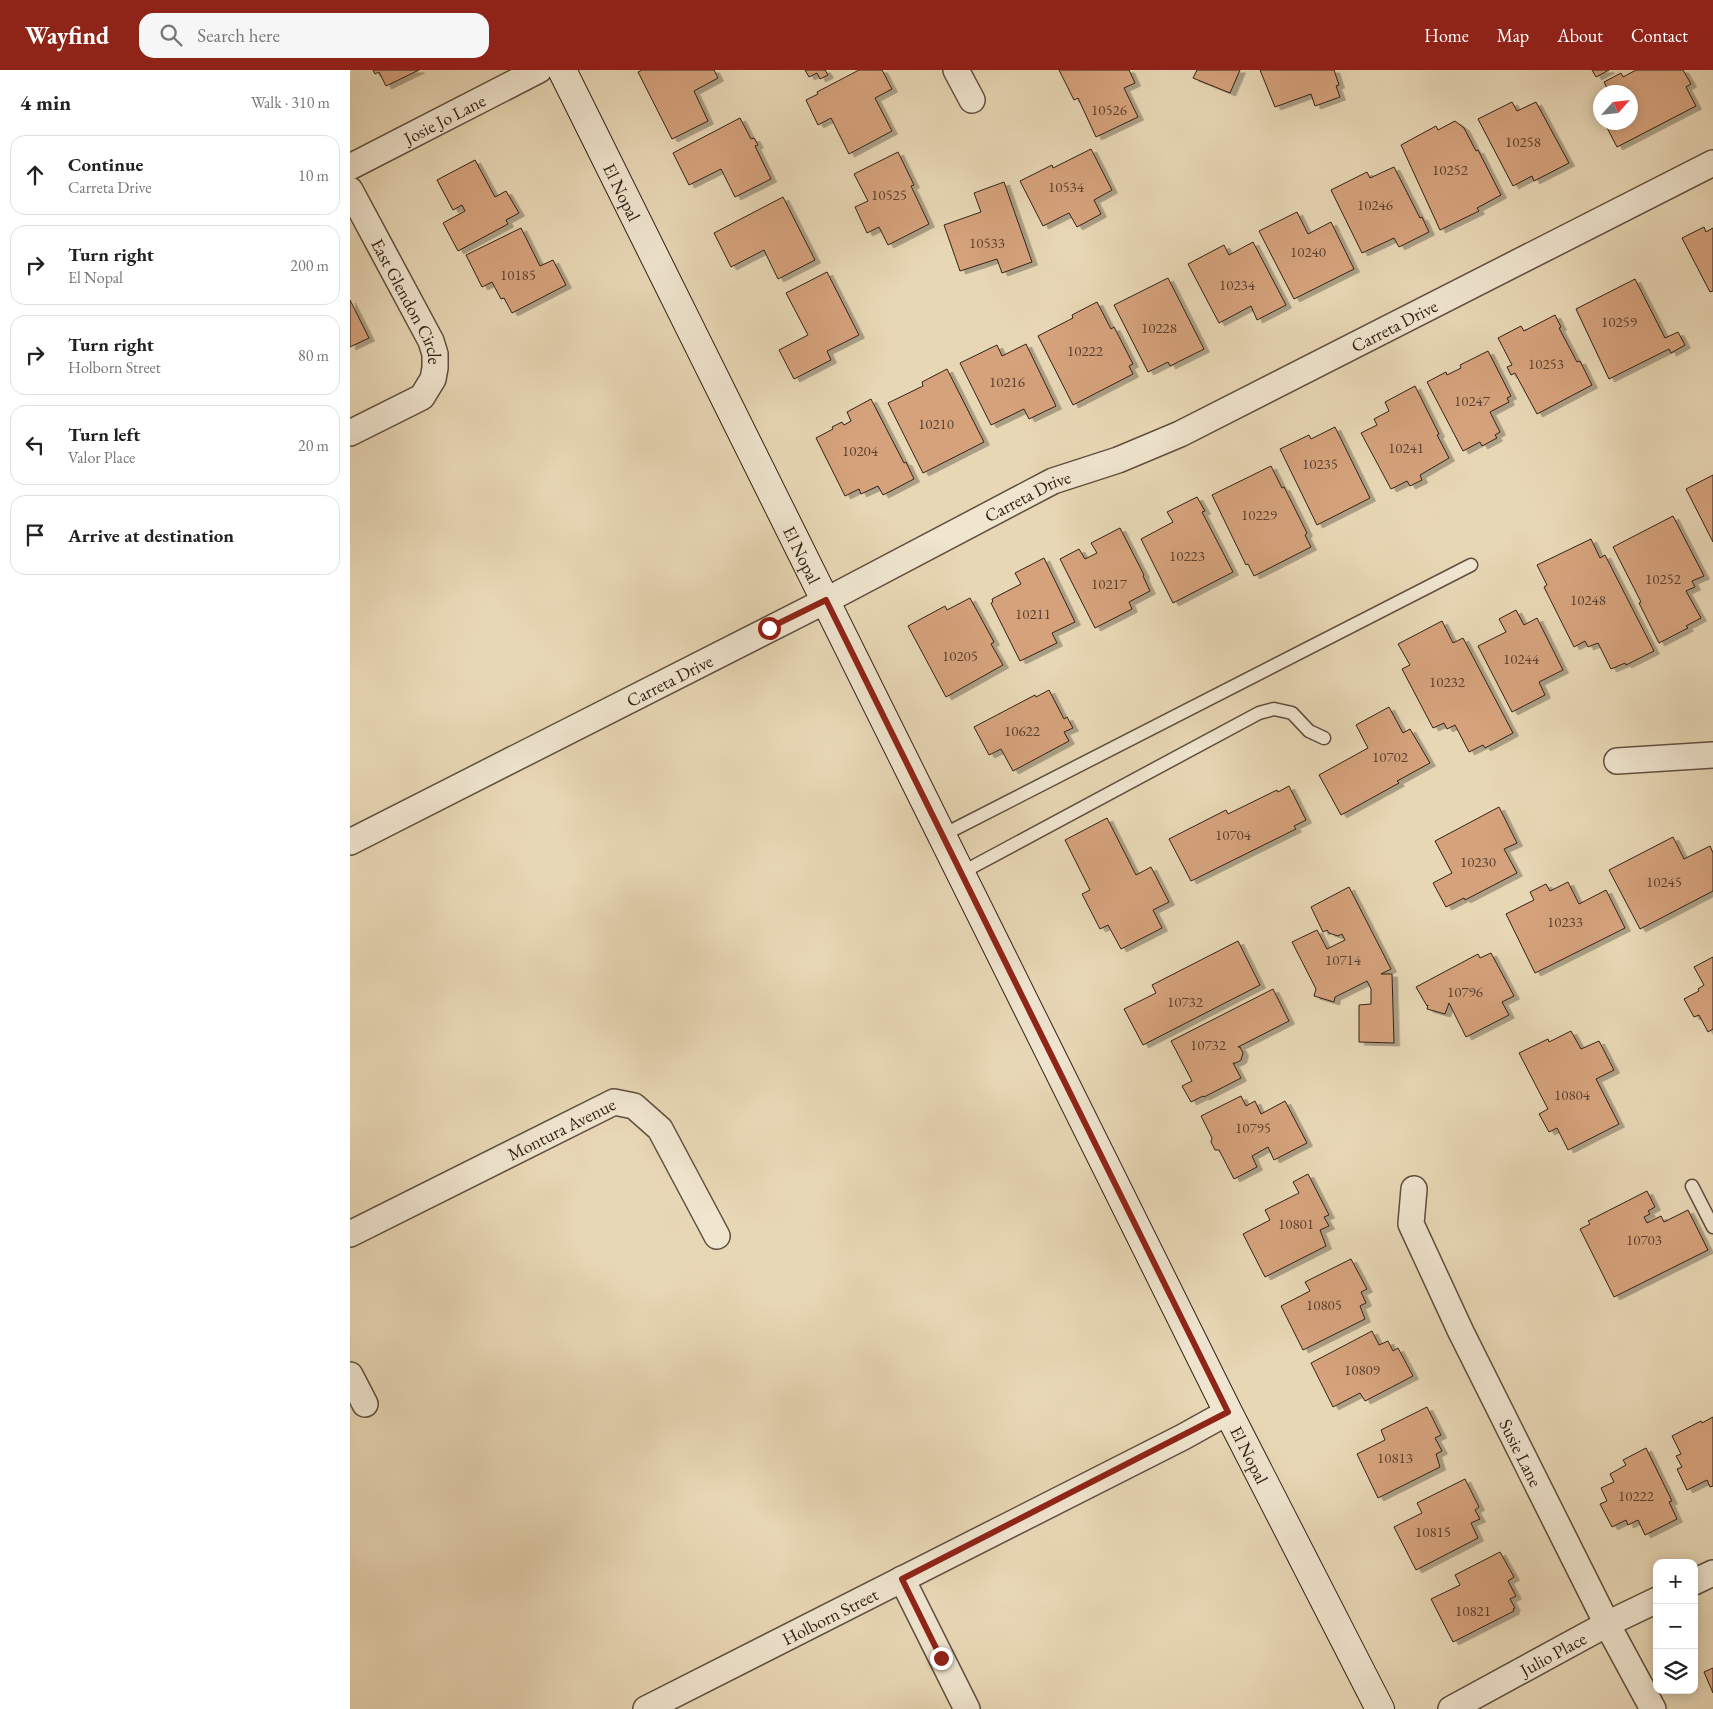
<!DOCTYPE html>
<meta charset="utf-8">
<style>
:root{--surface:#fff;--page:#f6f6f6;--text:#222;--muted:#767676;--line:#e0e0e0;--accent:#8f2418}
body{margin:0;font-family:"EB Garamond",serif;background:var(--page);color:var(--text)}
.controls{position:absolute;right:15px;bottom:15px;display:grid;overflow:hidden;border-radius:10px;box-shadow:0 2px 12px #0003}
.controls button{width:45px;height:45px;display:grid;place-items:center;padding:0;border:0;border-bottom:1px solid var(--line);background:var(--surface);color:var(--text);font:25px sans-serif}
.compass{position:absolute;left:1243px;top:15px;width:45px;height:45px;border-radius:50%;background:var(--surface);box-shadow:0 2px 12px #0003;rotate:63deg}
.stop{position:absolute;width:15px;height:15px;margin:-11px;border:4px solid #8f2418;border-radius:50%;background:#fff}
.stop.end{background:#8f2418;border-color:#fff;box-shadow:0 1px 5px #0008}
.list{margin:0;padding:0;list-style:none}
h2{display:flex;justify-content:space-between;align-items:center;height:65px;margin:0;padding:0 20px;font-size:21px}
h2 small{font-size:16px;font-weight:400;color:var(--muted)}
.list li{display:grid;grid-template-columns:32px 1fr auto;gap:15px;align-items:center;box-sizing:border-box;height:80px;margin:0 10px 10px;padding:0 10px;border:1px solid var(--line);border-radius:15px}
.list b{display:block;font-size:19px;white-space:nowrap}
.list p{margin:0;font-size:16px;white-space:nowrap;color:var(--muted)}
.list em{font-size:16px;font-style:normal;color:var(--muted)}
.icon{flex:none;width:28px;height:28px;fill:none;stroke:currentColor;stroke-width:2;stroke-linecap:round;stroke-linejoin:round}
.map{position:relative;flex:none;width:1363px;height:1639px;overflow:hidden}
header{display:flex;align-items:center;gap:30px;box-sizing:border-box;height:70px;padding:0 25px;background:var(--accent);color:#fff}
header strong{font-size:24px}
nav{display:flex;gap:28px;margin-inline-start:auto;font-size:18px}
.search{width:350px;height:45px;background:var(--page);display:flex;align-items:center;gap:12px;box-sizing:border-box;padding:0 18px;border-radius:15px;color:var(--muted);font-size:19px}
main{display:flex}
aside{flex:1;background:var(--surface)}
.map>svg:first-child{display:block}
.building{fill:#d5a27b;stroke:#332117;filter:url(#shadow)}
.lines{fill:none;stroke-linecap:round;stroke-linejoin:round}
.lane-casing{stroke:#604e3e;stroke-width:15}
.street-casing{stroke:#604e3e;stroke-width:28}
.secondary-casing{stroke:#332117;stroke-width:30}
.lane{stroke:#f0e5cf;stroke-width:12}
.street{stroke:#f0e5cf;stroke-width:25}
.secondary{stroke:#f0e5cf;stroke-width:28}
.route{stroke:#8f2418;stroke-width:6}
.labels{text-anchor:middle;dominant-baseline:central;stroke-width:5;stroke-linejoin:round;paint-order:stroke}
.number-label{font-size:15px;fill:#5c4130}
.street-label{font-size:18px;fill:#332117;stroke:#f0e5cf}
</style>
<header>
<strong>Wayfind</strong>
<div class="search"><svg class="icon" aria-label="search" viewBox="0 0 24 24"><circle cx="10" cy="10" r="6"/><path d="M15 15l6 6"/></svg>Search here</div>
<nav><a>Home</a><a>Map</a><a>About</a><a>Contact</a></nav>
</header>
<main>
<aside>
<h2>4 min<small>Walk · 310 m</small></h2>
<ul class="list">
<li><svg class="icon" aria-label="ahead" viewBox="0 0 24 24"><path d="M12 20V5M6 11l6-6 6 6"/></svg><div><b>Continue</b><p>Carreta Drive</p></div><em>10 m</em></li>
<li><svg class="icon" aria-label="right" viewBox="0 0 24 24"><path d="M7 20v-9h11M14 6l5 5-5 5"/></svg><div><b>Turn right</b><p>El Nopal</p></div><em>200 m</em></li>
<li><svg class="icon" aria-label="right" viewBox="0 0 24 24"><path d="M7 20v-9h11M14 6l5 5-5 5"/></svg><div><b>Turn right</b><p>Holborn Street</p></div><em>80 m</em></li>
<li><svg class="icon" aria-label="left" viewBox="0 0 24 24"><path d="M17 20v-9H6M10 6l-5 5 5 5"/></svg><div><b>Turn left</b><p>Valor Place</p></div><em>20 m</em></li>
<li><svg class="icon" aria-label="arrive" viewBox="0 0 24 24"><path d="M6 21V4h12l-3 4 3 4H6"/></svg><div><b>Arrive at destination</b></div></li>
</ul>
</aside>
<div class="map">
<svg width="1363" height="1639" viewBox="0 0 1363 1639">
<defs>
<filter id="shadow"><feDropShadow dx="5.5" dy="3" stdDeviation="0" flood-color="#0004"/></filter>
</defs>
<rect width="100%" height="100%" fill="#e8d7b5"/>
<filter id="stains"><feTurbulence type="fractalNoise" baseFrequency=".004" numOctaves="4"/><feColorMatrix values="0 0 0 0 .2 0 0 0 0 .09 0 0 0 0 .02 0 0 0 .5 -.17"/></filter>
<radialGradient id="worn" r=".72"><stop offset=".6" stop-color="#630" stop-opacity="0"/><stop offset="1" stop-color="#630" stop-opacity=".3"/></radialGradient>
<!-- building -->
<path class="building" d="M 23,0 L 69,0 L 36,16 L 29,2 L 25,4 Z
M 292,0 L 364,0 L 368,8 L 344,21 L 358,51 L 322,69 L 288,2 Z
M 455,0 L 475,0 L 478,5 L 470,9 L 467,3 L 459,7 Z
M 509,0 L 532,0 L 542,19 L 525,28 L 542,61 L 499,84 L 481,48 L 468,55 L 456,30 L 468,24 L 467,22 Z
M 709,0 L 779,0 L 785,13 L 774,18 L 788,47 L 746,67 L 728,28 L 724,30 Z
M 847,0 L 890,0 L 880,23 L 843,8 Z
M 910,0 L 984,0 L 989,15 L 986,16 L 990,27 L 965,36 L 961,24 L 925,37 Z
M 1242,0 L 1259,0 L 1246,7 Z
M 1286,0 L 1333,0 L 1341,14 L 1336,17 L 1346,36 L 1267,77 L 1254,52 L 1280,52 L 1280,22 L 1259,22 L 1254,12 L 1271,3 L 1273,7 Z
M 1162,32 L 1167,41 L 1186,32 L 1219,93 L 1184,111 L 1182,106 L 1163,116 L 1128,49 Z
M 390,48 L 401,69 L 404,68 L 408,75 L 405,76 L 421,109 L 385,127 L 371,99 L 339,115 L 323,83 Z
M 1105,51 L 1114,58 L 1126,81 L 1128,80 L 1151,125 L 1127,138 L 1129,141 L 1090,160 L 1051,75 L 1086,56 L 1088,60 Z
M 741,79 L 762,120 L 744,130 L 751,144 L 727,157 L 719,143 L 693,156 L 670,111 L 702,95 L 703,98 Z
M 548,82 L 564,115 L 561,116 L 579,154 L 538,175 L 529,157 L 517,163 L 505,137 L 518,131 L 504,104 Z
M 125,90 L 145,127 L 156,121 L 169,143 L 156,150 L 158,154 L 108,181 L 93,153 L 115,141 L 112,135 L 103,140 L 87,110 Z
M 1044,97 L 1070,148 L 1072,147 L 1079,162 L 1049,177 L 1044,168 L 1012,183 L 981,120 L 1017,102 L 1020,108 Z
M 654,112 L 682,192 L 652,203 L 647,189 L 610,201 L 594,155 L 631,142 L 624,123 Z
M 433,127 L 465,190 L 428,209 L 414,180 L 381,197 L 364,163 Z
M 947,142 L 958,164 L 981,152 L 1004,199 L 944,229 L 909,161 Z
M 1354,157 L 1356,162 L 1363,158 L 1363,221 L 1360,222 L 1332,168 Z
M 171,158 L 190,196 L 203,190 L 216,215 L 162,243 L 154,228 L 151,229 L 142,212 L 132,217 L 116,185 Z
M 903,172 L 936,235 L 907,250 L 901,236 L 869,253 L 838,194 L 874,175 L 879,185 Z
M 477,202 L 509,265 L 477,281 L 481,290 L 444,309 L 429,280 L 458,265 L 436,223 Z
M 818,208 L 854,279 L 820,296 L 818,292 L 798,302 L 764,235 Z
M 1285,209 L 1315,268 L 1328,262 L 1335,275 L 1321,283 L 1319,279 L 1259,309 L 1226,239 Z
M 0,230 L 19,268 L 0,277 Z
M 747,232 L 761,259 L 764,257 L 783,294 L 779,296 L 783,304 L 723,335 L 688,266 L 723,248 L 722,245 Z
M 1205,245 L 1211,257 L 1209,258 L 1227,292 L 1230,291 L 1242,315 L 1187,344 L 1165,303 L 1161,305 L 1157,297 L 1162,295 L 1148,268 L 1171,256 L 1174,261 Z
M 676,274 L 706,336 L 679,349 L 674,339 L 641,355 L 610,293 L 647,275 L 652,286 Z
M 1138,281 L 1161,326 L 1157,328 L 1159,332 L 1140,342 L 1150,362 L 1145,365 L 1147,368 L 1132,376 L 1130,372 L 1113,381 L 1077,312 L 1096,302 L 1097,305 L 1111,298 L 1110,295 Z
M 597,299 L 634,372 L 573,403 L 538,333 L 573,316 L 572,312 Z
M 1065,316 L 1089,364 L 1087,365 L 1099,388 L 1070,405 L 1072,410 L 1060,416 L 1057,411 L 1041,419 L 1011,363 L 1027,355 L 1024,349 L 1039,341 L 1035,332 Z
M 521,329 L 554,393 L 556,392 L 564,409 L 533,425 L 528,416 L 511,424 L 509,419 L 495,426 L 466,368 L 483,359 L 482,357 L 492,352 L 494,355 L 501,351 L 497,342 Z
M 985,357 L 1020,428 L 967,455 L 930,379 L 959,365 L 961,369 Z
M 921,396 L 932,418 L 934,417 L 957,463 L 955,465 L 961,477 L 904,506 L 898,494 L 896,495 L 862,425 Z
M 1363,405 L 1363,472 L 1336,419 Z
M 847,427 L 855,441 L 852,442 L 883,502 L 823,533 L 791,469 L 823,452 L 817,442 Z
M 1323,446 L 1354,506 L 1342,511 L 1345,517 L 1336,521 L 1351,548 L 1336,556 L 1338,558 L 1309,573 L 1289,533 L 1291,532 L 1263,477 Z
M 770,458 L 794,505 L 793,506 L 800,521 L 779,532 L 782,539 L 745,558 L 710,489 L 729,479 L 735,489 L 747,483 L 741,473 Z
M 1241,469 L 1250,488 L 1255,485 L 1304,581 L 1276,595 L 1275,593 L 1261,599 L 1248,573 L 1238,577 L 1235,571 L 1224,577 L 1194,517 L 1197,515 L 1187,495 Z
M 694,488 L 725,552 L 702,563 L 707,573 L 670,591 L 641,533 L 643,532 L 642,529 L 671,514 L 665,503 Z
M 620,528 L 644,572 L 641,574 L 653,595 L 596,627 L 558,556 L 595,536 L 597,540 Z
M 1166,540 L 1174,555 L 1187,548 L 1213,600 L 1189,612 L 1195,625 L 1162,642 L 1128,576 L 1156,562 L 1149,549 Z
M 1092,551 L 1103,573 L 1113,568 L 1163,663 L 1135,678 L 1133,675 L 1119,682 L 1105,655 L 1097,659 L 1094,653 L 1083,658 L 1052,599 L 1060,595 L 1048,574 Z
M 699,620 L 714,649 L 717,647 L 723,658 L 714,662 L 719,671 L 663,701 L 651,679 L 639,685 L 624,657 L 685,625 L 686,627 Z
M 1039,637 L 1053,663 L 1060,659 L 1080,693 L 1047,711 L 1049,713 L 991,745 L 969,705 L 1018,678 L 1006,655 Z
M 939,716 L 956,750 L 944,756 L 946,759 L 841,811 L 819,769 L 876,740 L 878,744 L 927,720 L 928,722 Z
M 1149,737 L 1167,773 L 1154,779 L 1167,803 L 1115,830 L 1114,828 L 1096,837 L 1083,813 L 1102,803 L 1085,771 Z
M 757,748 L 786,805 L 801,797 L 819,832 L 803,840 L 812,858 L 771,879 L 758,855 L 750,859 L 732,824 L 740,820 L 715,770 Z
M 1323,767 L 1334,789 L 1360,776 L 1363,783 L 1363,821 L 1290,859 L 1259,800 Z
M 1218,812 L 1229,834 L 1256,820 L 1275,858 L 1185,903 L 1156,844 L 1184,830 L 1180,822 L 1196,814 L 1200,821 Z
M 999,817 L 1041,899 L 1031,904 L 1042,904 L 1044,973 L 1009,972 L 1009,935 L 1021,934 L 1021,919 L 1017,911 L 985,927 L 984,932 L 964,926 L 966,919 L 942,872 L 967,860 L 977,879 L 995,870 L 992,864 L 988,866 L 979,863 L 977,860 L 973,862 L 961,837 Z
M 888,871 L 910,915 L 793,975 L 774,939 L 806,923 L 802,915 Z
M 1141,883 L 1164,926 L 1152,932 L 1159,945 L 1116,967 L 1099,933 L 1095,944 L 1077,939 L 1078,935 L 1077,936 L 1066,917 L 1128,884 L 1130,888 Z
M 1363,887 L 1363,959 L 1358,962 L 1349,945 L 1344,947 L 1334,929 L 1349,921 L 1348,919 L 1354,915 L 1344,897 Z
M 923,919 L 939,951 L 888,977 L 890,977 L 893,983 L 891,990 L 886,993 L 883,993 L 891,1008 L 854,1027 L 853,1026 L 841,1032 L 832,1016 L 842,1011 L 821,971 Z
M 1221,961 L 1231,979 L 1249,971 L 1264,1000 L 1246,1009 L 1269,1054 L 1218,1080 L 1207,1058 L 1199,1062 L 1189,1044 L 1198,1039 L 1169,983 L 1198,969 L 1199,972 Z
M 891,1026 L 896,1036 L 905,1031 L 911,1044 L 935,1031 L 957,1073 L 924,1090 L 918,1077 L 902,1086 L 907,1097 L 884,1109 L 869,1080 L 865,1080 L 861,1072 L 862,1068 L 851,1046 Z
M 958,1104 L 979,1145 L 974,1147 L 979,1156 L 970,1160 L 976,1176 L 915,1207 L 893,1164 L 920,1150 L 915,1140 L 949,1123 L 943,1112 Z
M 1297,1121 L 1305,1137 L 1298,1141 L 1300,1144 L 1294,1147 L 1297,1153 L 1311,1146 L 1314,1152 L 1338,1140 L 1358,1180 L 1264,1227 L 1230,1159 L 1240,1154 L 1238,1151 Z
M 1001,1189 L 1017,1219 L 1011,1222 L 1016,1233 L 1010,1236 L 1015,1249 L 953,1280 L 931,1236 L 960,1221 L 955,1212 Z
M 1022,1261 L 1029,1275 L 1038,1271 L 1043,1281 L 1048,1278 L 1063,1306 L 1015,1331 L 1010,1323 L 983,1337 L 961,1293 Z
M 1077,1337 L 1091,1365 L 1085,1368 L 1092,1381 L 1086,1384 L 1090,1397 L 1028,1428 L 1007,1384 L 1035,1370 L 1031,1360 Z
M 1363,1347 L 1363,1416 L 1360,1417 L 1357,1410 L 1337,1420 L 1327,1399 L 1332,1397 L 1326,1386 L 1331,1384 L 1322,1366 L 1351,1351 L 1352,1353 Z
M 1296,1378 L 1322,1431 L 1319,1432 L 1327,1449 L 1295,1465 L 1288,1450 L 1278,1455 L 1276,1450 L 1262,1457 L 1250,1434 L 1257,1431 L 1251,1418 L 1264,1412 L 1260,1404 L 1276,1395 L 1273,1390 Z
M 1115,1409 L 1129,1437 L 1125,1440 L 1130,1449 L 1121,1453 L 1128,1468 L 1066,1500 L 1044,1457 L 1072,1443 L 1067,1433 Z
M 1150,1482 L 1164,1507 L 1158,1511 L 1166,1526 L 1160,1529 L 1165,1538 L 1163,1539 L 1164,1541 L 1103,1572 L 1081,1529 L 1110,1515 L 1105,1505 Z
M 1363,1598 L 1363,1623 L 1354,1602 Z"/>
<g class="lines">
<!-- lane casing -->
<g class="lane-casing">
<path id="lane" d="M 593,765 L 1121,495
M 611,803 L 909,643 L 924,639 L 942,643 L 959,661 L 974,668
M 1342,1116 L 1363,1157"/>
</g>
<!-- street casing -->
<g class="street-casing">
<g id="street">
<path d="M 606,0 L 622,30"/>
<path id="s1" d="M 0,97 L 189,0"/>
<path id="s2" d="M 0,120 L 81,271 L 85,284 L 85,298 L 83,309 L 72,327 L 0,363"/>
<path d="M 1267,691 L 1363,685"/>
<path id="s3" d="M 0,772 L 475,531 L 703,411 L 768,390 L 830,364 L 1363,93"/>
<path id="s4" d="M 1064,1119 L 1061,1154 L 1111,1262 L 1257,1554 L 1303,1639"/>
<path id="s5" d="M 0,1164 L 264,1032 L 284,1036 L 310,1059 L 367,1166"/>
<path d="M 0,1305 L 15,1334"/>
<path d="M 552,1509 L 617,1639"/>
<path d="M 1344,1512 L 1363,1503"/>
<path id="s6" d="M 296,1639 L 833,1367 L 878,1342"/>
<path id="s7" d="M 1101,1639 L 1257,1554 L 1307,1530"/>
</g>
</g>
<!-- secondary casing -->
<g class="secondary-casing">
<g id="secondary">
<path id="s8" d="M 212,0 L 878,1342 L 1030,1639"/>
</g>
</g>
<!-- lane -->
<use href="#lane" class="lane"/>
<!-- street -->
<use href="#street" class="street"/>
<!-- secondary -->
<use href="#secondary" class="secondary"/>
</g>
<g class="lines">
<!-- route -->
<path class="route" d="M 419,558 L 476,530 L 878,1342 L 552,1509 L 591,1588"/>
</g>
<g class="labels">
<!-- number labels -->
<g class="number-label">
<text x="759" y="39">10526</text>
<text x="1173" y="71">10258</text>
<text x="1100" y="99">10252</text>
<text x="716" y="116">10534</text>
<text x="539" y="124">10525</text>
<text x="1025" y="134">10246</text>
<text x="637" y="172">10533</text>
<text x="958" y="181">10240</text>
<text x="168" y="204">10185</text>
<text x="887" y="214">10234</text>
<text x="1269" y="251">10259</text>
<text x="809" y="257">10228</text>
<text x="735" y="280">10222</text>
<text x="1196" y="293">10253</text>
<text x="657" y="311">10216</text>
<text x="1122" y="330">10247</text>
<text x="586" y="353">10210</text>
<text x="1056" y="377">10241</text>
<text x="510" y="380">10204</text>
<text x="970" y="393">10235</text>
<text x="909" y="444">10229</text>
<text x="837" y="485">10223</text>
<text x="1313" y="508">10252</text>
<text x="759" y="513">10217</text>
<text x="1238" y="529">10248</text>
<text x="683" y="543">10211</text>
<text x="610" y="585">10205</text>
<text x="1171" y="588">10244</text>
<text x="1097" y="611">10232</text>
<text x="672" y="660">10622</text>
<text x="1040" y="686">10702</text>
<text x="883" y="764">10704</text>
<text x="1128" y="791">10230</text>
<text x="1314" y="811">10245</text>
<text x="1215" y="851">10233</text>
<text x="993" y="889">10714</text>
<text x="1115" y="921">10796</text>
<text x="835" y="931">10732</text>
<text x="858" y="974">10732</text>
<text x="1222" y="1024">10804</text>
<text x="903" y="1057">10795</text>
<text x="946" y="1153">10801</text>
<text x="1294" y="1169">10703</text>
<text x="974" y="1234">10805</text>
<text x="1012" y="1299">10809</text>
<text x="1045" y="1387">10813</text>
<text x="1286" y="1425">10222</text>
<text x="1083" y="1461">10815</text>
<text x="1123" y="1540">10821</text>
</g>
<!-- street labels -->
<g class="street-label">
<text stroke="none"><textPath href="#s1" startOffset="106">Josie Jo Lane</textPath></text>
<text stroke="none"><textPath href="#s8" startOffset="136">El Nopal</textPath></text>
<text stroke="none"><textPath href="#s2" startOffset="126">East Glendon Circle</textPath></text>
<text stroke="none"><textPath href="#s3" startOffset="1166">Carreta Drive</textPath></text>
<text stroke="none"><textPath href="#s3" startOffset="761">Carreta Drive</textPath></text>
<text stroke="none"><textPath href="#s8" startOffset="541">El Nopal</textPath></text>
<text stroke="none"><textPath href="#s3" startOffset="358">Carreta Drive</textPath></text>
<text stroke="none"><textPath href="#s5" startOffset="236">Montura Avenue</textPath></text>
<text stroke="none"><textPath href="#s4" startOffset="289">Susie Lane</textPath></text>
<text stroke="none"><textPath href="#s8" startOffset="1546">El Nopal</textPath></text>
<text stroke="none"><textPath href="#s6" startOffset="206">Holborn Street</textPath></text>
<text stroke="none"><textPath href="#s7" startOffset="116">Julio Place</textPath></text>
</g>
</g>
<rect width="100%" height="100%" filter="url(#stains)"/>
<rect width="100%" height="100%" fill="url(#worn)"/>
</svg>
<div class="controls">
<button>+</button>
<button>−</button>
<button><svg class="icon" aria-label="layers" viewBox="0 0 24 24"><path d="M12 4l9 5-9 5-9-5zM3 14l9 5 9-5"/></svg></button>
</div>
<svg class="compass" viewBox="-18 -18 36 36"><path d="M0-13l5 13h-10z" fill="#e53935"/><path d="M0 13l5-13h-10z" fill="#767676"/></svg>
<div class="stop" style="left:419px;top:558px"></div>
<div class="stop end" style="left:591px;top:1588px"></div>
</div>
</main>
